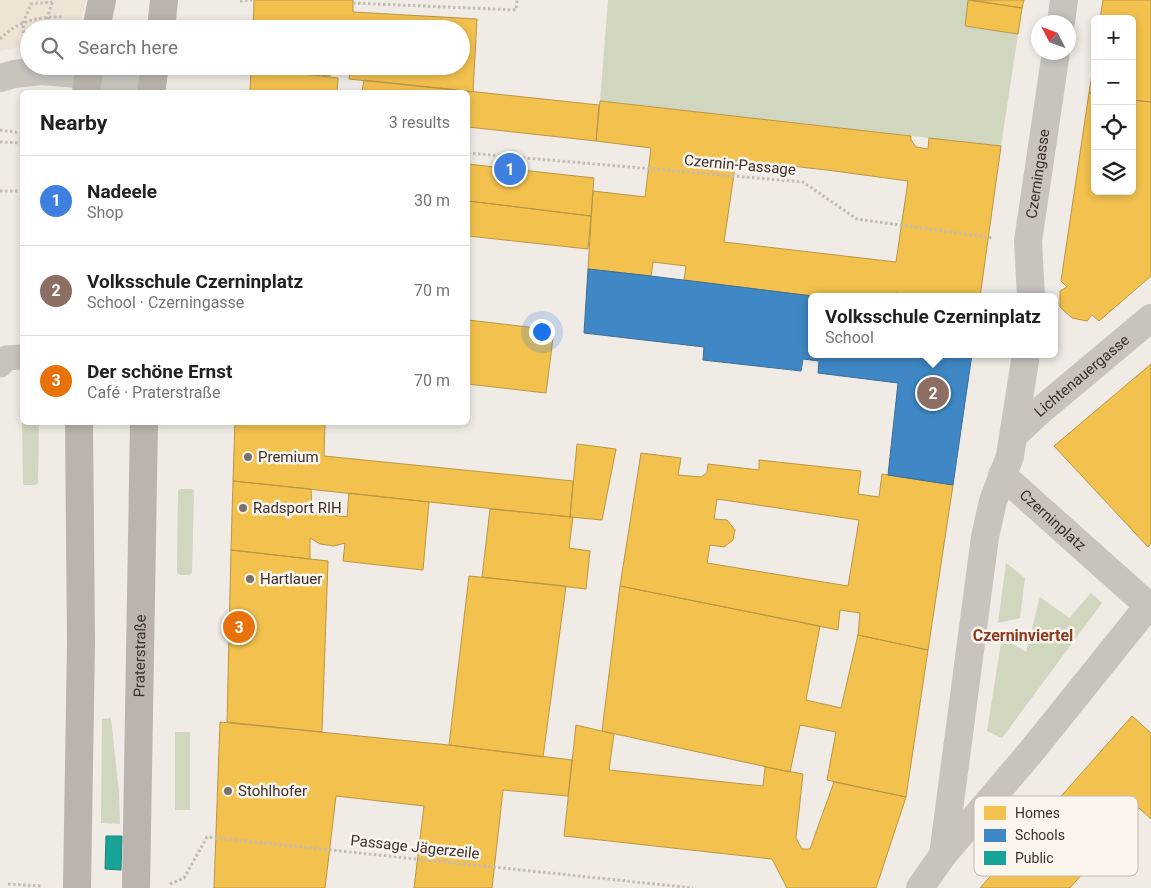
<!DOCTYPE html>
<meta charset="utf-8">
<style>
:root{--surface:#fff;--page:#f2f2f2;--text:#202124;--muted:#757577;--line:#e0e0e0;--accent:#db2777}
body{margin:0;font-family:Roboto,sans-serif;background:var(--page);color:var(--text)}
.controls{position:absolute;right:15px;top:15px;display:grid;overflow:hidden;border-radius:8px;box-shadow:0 2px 8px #0003}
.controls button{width:45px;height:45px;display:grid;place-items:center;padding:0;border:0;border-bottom:1px solid var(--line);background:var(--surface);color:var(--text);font:25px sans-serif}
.compass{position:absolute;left:1031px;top:15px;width:45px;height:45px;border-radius:50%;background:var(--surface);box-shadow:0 2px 8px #0003;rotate:311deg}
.you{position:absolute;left:541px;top:331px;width:18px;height:18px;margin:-12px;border:4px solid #fff;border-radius:50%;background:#1a73e8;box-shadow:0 0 0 8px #1a73e833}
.badge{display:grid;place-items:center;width:32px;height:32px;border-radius:50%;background:var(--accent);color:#fff;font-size:16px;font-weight:700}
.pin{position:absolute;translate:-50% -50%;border:2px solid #fff;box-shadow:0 1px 5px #0006}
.popup{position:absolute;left:808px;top:293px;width:250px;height:65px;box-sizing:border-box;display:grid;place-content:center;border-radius:8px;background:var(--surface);filter:drop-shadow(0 1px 4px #0005);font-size:16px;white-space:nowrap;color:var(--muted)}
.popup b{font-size:19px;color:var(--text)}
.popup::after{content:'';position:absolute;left:50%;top:100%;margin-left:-10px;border:10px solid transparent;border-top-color:var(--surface)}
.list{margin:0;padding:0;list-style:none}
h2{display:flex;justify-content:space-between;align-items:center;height:65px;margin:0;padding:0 20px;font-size:21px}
h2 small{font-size:16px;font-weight:400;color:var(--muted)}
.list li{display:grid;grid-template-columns:32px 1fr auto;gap:15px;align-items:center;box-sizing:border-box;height:90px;padding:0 20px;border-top:1px solid var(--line)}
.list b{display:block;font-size:19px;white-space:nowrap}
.list p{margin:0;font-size:16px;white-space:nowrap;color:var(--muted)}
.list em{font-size:16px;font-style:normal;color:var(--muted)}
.icon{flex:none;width:28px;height:28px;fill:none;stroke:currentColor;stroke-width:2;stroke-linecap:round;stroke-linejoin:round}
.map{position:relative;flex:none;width:1151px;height:888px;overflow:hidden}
.search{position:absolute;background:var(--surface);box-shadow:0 2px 8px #0003;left:20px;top:20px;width:450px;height:55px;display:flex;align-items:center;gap:12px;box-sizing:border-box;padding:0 18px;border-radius:28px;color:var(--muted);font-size:19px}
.panel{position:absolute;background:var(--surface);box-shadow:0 2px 8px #0003;left:20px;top:90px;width:450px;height:335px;border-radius:8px}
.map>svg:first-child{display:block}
.green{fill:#d1d6bf}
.plaza{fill:#eee3d5}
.homes{fill:#f2c14e;stroke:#bb9644;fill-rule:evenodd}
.schools{fill:#3f88c5;stroke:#3e6e97}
.public{fill:#17a398;stroke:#228077}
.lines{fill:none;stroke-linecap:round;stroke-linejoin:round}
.path{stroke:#c2bbb6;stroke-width:3;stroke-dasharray:2.5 2.5;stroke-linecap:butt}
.pedestrian{stroke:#c9c3be;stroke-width:25}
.minor{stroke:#c9c3be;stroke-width:28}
.secondary{stroke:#bab3ae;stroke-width:28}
.poi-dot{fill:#7a716c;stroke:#fbf5ee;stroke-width:2}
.labels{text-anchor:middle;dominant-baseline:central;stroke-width:5;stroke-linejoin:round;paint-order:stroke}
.street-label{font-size:15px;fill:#3b302b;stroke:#fbf5ee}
.poi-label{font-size:15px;fill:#3b302b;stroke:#fbf5ee;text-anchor:start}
.neighbourhood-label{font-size:16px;font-weight:bold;fill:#8c3b22;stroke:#fbf5ee}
.key{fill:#fbf5ee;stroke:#c1bab4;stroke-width:1}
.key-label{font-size:14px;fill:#3b302b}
</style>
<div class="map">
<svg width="1151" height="888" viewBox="0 0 1151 888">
<rect width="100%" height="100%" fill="#f0ebe5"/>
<!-- green -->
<path class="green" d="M 608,0 L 968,0 L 965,26 L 1018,34 L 1001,146 L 600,101 Z
M 22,420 L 22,422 L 39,423 L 38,483 L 36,485 L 24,485 L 23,483 L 22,421 Z
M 180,489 L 193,489 L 194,492 L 192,573 L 190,575 L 179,575 L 177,573 L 178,491 Z
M 1006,563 L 1025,578 L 1020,618 L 998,623 Z
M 1091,593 L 1102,603 L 1002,738 L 987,731 L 1002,637 L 1026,652 L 1040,597 L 1069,618 Z
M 111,718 L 119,793 L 120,824 L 101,823 L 102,719 Z
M 175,732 L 190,732 L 190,810 L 175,810 Z"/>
<!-- plaza -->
<path class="plaza" d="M 0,0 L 85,0 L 85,5 L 81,18 L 74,29 L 29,29 L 29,45 L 0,51 Z"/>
<!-- homes -->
<path class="homes" d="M 254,0 L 353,0 L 353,12 L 477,19 L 473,92 L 349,79 L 351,66 L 461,66 L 461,29 L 253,29 Z
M 968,0 L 1022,8 L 1018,34 L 965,26 Z
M 971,0 L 1024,0 L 1022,8 Z
M 1103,0 L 1151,0 L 1151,102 L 1132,100 L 1132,19 L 1100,19 Z
M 1095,56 L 1095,94 L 1089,93 Z
M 251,66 L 331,66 L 330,76 L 251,68 Z
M 251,68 L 338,78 L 337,92 L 250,92 Z
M 364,80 L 599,105 L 596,141 L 468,127 L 468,92 L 362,92 Z
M 1089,93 L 1095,94 L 1095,191 L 1132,191 L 1132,100 L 1151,102 L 1151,276 L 1099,321 L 1092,315 L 1087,321 L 1072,318 L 1060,307 L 1060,291 L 1067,287 L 1061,281 Z
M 600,101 L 911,136 L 911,140 L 916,147 L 928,149 L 929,138 L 1001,146 L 980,297 L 908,297 L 908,295 L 896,293 L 894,297 L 820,297 L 684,280 L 686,266 L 653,262 L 651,276 L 588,269 L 593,191 L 645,197 L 651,148 L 596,141 ZM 736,160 L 827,170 L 908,181 L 896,262 L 724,242 Z
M 468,164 L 594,178 L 591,216 L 468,201 Z
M 468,201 L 591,216 L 588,249 L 468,236 Z
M 468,320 L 554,330 L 546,393 L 468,384 Z
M 1151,364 L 1151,543 L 1148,547 L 1054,446 Z
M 235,422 L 325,422 L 324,456 L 573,481 L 570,517 L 233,481 Z
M 577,444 L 616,449 L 602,520 L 570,517 Z
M 641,453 L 681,458 L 678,475 L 701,477 L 707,473 L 708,464 L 759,470 L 759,460 L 861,471 L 858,494 L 879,497 L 882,474 L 953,485 L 928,650 L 858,635 L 860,613 L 840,610 L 838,630 L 620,586 ZM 717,499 L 859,520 L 848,586 L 707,563 L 710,545 L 724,547 L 733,540 L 735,530 L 727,520 L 714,519 Z
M 233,481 L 311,489 L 312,512 L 347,517 L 349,493 L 429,502 L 423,570 L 343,561 L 345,543 L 334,546 L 320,544 L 310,538 L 310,559 L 231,550 Z
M 490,509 L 573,517 L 569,548 L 590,551 L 586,589 L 482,577 Z
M 231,550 L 328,561 L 322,732 L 227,722 Z
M 469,576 L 566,586 L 543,757 L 449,745 Z
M 620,586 L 820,626 L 806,700 L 841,708 L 858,635 L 928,650 L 906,797 L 827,780 L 836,732 L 800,725 L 790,772 L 602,731 Z
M 1132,716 L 1151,733 L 1151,819 L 1139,808 L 1070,888 L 980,888 Z
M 220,722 L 449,745 L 572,760 L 568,796 L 503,790 L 492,888 L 414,888 L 424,806 L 336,796 L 325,888 L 214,888 Z
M 576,725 L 614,734 L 609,770 L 763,786 L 765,767 L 803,774 L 796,838 L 802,849 L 810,849 L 834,782 L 906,797 L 876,888 L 787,888 L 772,859 L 564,836 Z"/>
<!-- schools -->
<path class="schools" d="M 588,269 L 651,276 L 820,297 L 812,297 L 812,354 L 972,354 L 953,485 L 888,475 L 898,383 L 818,373 L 819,361 L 803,359 L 801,371 L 703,360 L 704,347 L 584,333 Z"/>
<!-- public -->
<path class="public" d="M 106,836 L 122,836 L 121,870 L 105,869 Z"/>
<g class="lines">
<!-- path -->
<path class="path" d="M 240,1 L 252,0
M 353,3 L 516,10 L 517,0
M 47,29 L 48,16 L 53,0
M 24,38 L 23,23 L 31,4 L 52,2
M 0,39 C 17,21 40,16 63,17
M 0,130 L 22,133
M 0,142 L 21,143 L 22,114
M 468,153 L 803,182 L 857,219 L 993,238
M 0,191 L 22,191
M 8,884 L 41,886
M 170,884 L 184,878 L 207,837 L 693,888"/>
<!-- pedestrian -->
<path class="pedestrian" d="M 0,365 L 6,358 L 22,357"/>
<!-- minor -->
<g class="minor">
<path d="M 1061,22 L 1064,0"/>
<path d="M 0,78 L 14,74 L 41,71 L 153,80"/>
<path id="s1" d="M 1031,297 L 1028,241 L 1056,52"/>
<path id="s2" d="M 1014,435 L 1041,410 L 1151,318"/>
<path id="s3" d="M 1002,475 L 1151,608"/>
<path d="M 943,855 L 985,537 L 993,501 L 1010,456 L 1026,354"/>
<path d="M 920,888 L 943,855 L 1030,753 L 1149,605"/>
</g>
<!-- secondary -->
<g class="secondary">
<path d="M 96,29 L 102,0"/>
<path d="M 161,29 L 164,0"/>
<path d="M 86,92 L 90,66"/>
<path d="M 151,92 L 155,66"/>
<path d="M 77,888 L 81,643 L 79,422"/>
<path id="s4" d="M 136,888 L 144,422"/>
</g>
</g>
<!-- markers -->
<g class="poi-dot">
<circle cx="248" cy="457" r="5"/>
<circle cx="243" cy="508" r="5"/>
<circle cx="250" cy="579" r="5"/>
<circle cx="228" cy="791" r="5"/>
</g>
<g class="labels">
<!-- street labels -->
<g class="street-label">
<text transform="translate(740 165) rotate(5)">Czernin-Passage</text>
<text stroke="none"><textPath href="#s1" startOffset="124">Czerningasse</textPath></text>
<text stroke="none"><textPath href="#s2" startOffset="90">Lichtenauergasse</textPath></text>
<text stroke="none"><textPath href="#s3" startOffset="68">Czerninplatz</textPath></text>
<text stroke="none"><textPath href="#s4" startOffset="232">Praterstraße</textPath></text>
<text transform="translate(415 847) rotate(6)">Passage Jägerzeile</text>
</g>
<!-- poi labels -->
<g class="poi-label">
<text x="258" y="457">Premium</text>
<text x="253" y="508">Radsport RIH</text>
<text x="260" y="579">Hartlauer</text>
<text x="238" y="791">Stohlhofer</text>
</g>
<!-- neighbourhood labels -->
<g class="neighbourhood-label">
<text x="1023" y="635">Czerninviertel</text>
</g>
</g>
<!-- legend -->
<rect x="974" y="796" width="164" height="80" rx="8" class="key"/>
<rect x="984" y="806" width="22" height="14" fill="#f2c14e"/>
<rect x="984" y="829" width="22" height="13" fill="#3f88c5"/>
<rect x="984" y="851" width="22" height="14" fill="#17a398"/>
<g class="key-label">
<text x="1015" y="818">Homes</text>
<text x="1015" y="840">Schools</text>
<text x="1015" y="863">Public</text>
</g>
</svg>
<div class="controls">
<button>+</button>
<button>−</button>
<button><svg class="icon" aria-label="locate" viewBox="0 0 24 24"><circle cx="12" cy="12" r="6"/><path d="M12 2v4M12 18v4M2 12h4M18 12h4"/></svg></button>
<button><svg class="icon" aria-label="layers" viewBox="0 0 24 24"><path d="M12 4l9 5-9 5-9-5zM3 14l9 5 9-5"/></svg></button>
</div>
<svg class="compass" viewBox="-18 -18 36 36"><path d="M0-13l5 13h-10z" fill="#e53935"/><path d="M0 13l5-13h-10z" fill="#757577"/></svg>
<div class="you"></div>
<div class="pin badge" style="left:510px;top:169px;background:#3f7fe0">1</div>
<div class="pin badge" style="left:933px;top:393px;background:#8d6e63">2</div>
<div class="popup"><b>Volksschule Czerninplatz</b>School</div>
<div class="pin badge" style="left:239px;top:627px;background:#e8710a">3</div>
<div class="search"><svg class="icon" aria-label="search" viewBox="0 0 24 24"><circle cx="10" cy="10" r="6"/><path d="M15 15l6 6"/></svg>Search here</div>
<section class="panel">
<h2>Nearby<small>3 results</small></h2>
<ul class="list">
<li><span class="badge" style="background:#3f7fe0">1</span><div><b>Nadeele</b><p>Shop</p></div><em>30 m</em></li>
<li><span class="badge" style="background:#8d6e63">2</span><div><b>Volksschule Czerninplatz</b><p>School · Czerningasse</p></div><em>70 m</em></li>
<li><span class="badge" style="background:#e8710a">3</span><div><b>Der schöne Ernst</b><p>Café · Praterstraße</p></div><em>70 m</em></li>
</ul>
</section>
</div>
